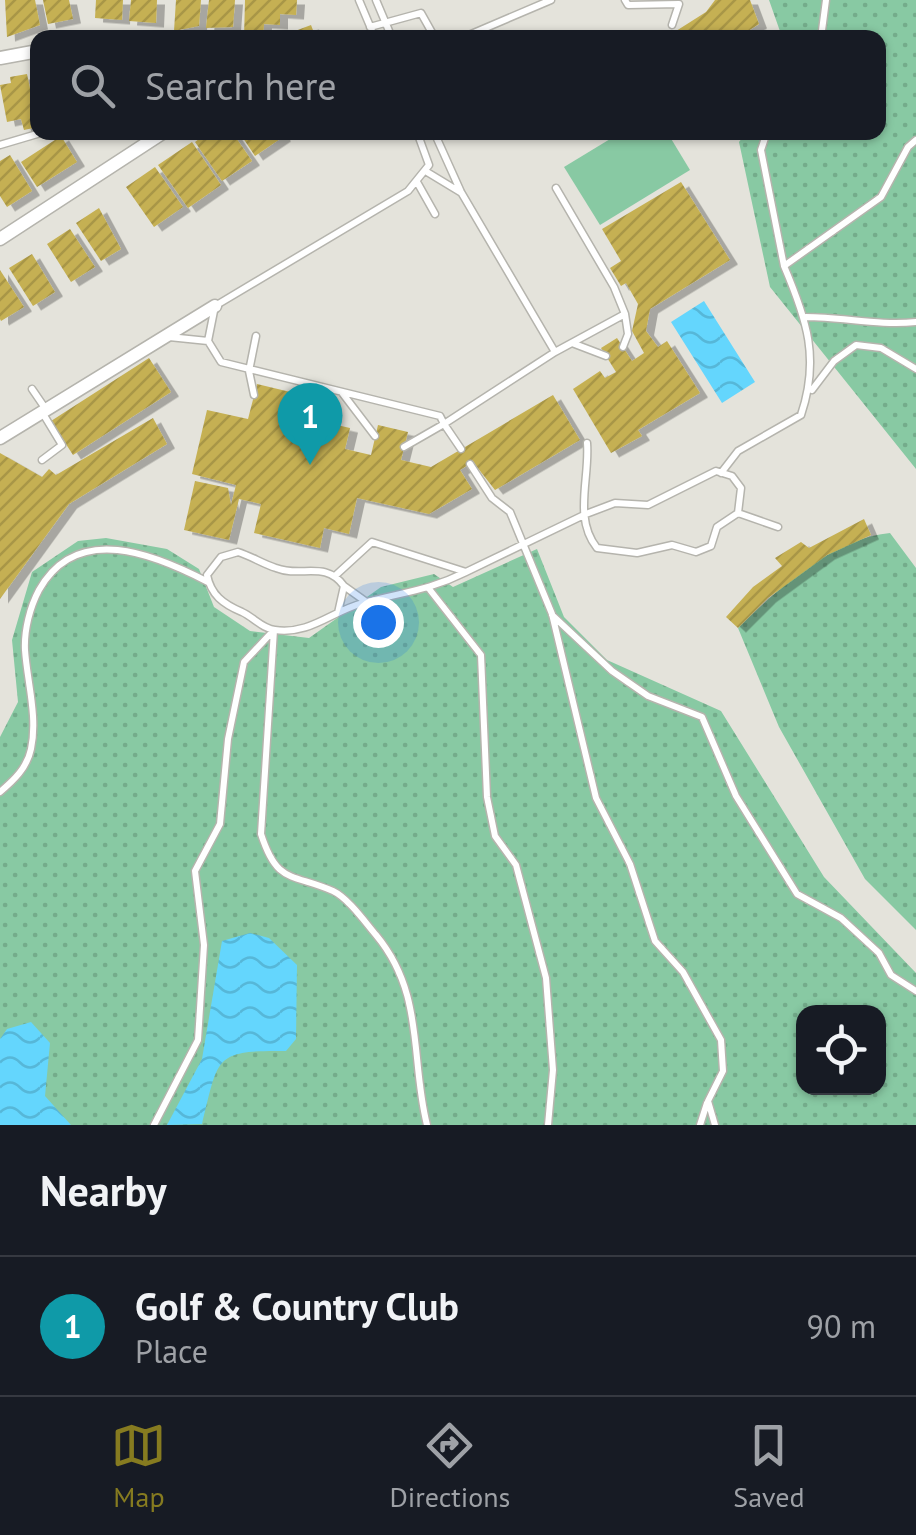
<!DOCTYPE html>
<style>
:root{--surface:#171b24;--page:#20242c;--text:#f1f3f6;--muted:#9ea1a6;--line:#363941;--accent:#867b20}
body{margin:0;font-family:"PT Sans",sans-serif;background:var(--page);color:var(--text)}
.controls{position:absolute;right:30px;bottom:30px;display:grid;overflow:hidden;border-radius:20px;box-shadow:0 2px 8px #0004}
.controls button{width:90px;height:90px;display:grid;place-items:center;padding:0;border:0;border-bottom:2px solid var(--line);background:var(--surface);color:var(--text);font:50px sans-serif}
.you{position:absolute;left:378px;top:622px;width:35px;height:35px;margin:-25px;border:8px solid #fff;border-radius:50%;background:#1a73e8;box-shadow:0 0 0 15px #1a73e833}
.badge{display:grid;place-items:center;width:65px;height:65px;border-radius:50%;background:var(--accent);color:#fff;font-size:32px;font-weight:700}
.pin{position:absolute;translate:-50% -82px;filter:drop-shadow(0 2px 5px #0008)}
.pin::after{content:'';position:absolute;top:52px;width:35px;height:30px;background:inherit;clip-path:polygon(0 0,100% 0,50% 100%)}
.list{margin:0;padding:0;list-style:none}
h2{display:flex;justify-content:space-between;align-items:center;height:130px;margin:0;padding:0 40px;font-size:42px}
h2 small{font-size:32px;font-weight:400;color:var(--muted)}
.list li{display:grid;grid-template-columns:65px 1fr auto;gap:30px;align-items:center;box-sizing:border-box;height:140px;padding:0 40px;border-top:2px solid var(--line)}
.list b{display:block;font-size:38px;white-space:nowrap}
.list p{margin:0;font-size:32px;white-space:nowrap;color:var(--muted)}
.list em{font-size:32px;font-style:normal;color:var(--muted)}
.icon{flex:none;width:55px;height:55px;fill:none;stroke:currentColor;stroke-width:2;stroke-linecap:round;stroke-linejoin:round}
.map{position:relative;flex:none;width:916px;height:1125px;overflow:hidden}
.search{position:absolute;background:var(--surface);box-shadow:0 2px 8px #0004;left:30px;right:30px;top:30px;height:110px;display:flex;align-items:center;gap:25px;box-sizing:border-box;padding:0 35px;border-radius:20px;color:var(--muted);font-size:38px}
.sheet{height:270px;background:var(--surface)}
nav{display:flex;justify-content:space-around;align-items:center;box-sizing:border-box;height:140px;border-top:2px solid var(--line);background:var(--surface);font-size:28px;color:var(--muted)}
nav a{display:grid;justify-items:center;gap:5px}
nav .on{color:var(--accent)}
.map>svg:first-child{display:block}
.grass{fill:url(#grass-dots);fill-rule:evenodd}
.garden{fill:#88c9a3}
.water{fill:url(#water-waves)}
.building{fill:url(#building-hatch);filter:url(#shadow)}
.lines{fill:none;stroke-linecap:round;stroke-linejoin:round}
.service-casing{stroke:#b5b4ad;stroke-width:9}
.minor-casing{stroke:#b5b4ad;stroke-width:15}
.service{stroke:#fff;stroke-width:6}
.minor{stroke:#fff;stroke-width:12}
</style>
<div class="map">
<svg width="916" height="1125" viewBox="0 0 916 1125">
<defs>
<pattern id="grass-dots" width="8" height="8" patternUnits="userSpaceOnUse" patternTransform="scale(2.5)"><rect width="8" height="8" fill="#88c9a3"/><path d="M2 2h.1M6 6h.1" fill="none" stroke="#74ac8b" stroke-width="1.8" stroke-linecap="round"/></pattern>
<pattern id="water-waves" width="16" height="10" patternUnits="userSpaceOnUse" patternTransform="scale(2.5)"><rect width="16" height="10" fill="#64d6fd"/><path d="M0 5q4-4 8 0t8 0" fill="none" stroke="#56b7d8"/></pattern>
<pattern id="building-hatch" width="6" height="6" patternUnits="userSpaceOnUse" patternTransform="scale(2.5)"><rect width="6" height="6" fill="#c5b052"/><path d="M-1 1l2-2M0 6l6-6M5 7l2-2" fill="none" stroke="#a89646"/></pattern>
<filter id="shadow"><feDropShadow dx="8" dy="4.5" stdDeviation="0" flood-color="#0004"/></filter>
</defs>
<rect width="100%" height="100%" fill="#e4e3db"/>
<!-- grass -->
<path class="grass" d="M 769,0 L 916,0 L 916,469 L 770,287 L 739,142 L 746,133 L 878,132 L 878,38 L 782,37 Z
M 890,533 L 916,568 L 916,930 L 865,879 L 779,727 L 738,628 C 779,588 831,539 890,533 Z
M 106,538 L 167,549 L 199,569 L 214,607 L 250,631 L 309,638 L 381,587 L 434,574 L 453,587 L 537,549 L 564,617 L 607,660 L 721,711 L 824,877 L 916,973 L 916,1125 L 0,1125 L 0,737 L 18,702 L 12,640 L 32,572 L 78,541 ZM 804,1012 L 878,1012 L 878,1088 L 804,1088 Z"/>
<!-- garden -->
<path class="garden" d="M 667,132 L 690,170 L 600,225 L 564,167 L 620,133 Z"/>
<!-- water -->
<path class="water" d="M 704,301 L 755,382 L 722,403 L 671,322 Z
M 250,933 L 269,938 L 297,965 L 296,1039 L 286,1051 C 213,1050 219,1057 202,1124 L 167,1125 L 202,1059 L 222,941 Z
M 31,1022 L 50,1043 L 45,1096 L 71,1125 L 0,1125 L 0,1039 L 7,1029 Z"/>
<!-- building -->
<path class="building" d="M 5,0 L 35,0 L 40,25 L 7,37 Z
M 43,0 L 69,0 L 73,19 L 48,24 Z
M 96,0 L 123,0 L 122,20 L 95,18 Z
M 131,0 L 157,0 L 156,23 L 129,21 Z
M 176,0 L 201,0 L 199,26 L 174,31 Z
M 209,0 L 235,0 L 233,27 L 206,28 Z
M 245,0 L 297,0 L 296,15 L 280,14 L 280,25 L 264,24 L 263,38 L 244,38 Z
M 715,0 L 750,0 L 759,24 L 745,33 L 747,38 L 665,38 L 706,12 Z
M 311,25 L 316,38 L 279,38 L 279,37 Z
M 27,74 L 38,127 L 24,130 L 21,119 L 7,122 L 0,85 L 11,83 L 10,77 Z
M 208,132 L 232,132 L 252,161 L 222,181 L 195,142 Z
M 239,132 L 280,132 L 283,137 L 255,156 Z
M 61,136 L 77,162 L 37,187 L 21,162 Z
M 192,142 L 221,185 L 188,208 L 158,165 Z
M 10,155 L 32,191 L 7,207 L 0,196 L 0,161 Z
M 155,167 L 183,207 L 154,227 L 126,187 Z
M 681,182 L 730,260 L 650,309 L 646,331 L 658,347 L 667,341 L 700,393 L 638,430 L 642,436 L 611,453 L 573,389 L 600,371 L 605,378 L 616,372 L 601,348 L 617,338 L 632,361 L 644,353 L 632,331 L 638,304 L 626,283 L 621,286 L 610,268 L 621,261 L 602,229 Z
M 99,208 L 121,249 L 101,261 L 76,223 Z
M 70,229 L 95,267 L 71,282 L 47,244 Z
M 32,254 L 55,292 L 33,306 L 9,268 Z
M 0,270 L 24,307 L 1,321 L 0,319 Z
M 149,358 L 171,392 L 73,455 L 51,421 Z
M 257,384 L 307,396 L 302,417 L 350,428 L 345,449 L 371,455 L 378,425 L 408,432 L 401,460 L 431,467 L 553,395 L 580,440 L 495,490 L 473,462 L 460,470 L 472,489 L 429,514 L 357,498 L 349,534 L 324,528 L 320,548 L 254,533 L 261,504 L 239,499 L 229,540 L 184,530 L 195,481 L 228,488 L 231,505 L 236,485 L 192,474 L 207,410 L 248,419 Z
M 153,418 L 167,444 L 69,504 L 0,599 L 0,453 L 42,477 L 49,469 L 56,475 Z
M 864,519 L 871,535 L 827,555 L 768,598 L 738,628 L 726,617 L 753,587 L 782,566 L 775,558 L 801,542 L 809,548 Z"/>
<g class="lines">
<!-- service casing -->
<g class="service-casing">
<path id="service" d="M 359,0 L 375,38
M 376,0 L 392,38
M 625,0 L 628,5 L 679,4 L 672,25
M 370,27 L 421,13 L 435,38
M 462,38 L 551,0
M 821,38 L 826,0
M 417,132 L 429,165 L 408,191 L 215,306 L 208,341 L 221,362 L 440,416 L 444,424 L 555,352 L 625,314 L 614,287 L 556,188
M 434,132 L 461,192 L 555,352
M 767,132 L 761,150 L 784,266 L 881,197 L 908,147 L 916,140
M 0,145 L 44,132
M 427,172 L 460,192
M 417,182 L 435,214
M 806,317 C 843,317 879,326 916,322
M 169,337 L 208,341
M 572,343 L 606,356
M 623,347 L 628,334 L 625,314
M 32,389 L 45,408
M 812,390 L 834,361 L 856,345 L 881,348 L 916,369
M 343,394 L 375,436
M 254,395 L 249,371 L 256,336
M 305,401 L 326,390
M 587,443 C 590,478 573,518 597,548 L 637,553 L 672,545 L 696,552 L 711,546 L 717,527 L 738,513 L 778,527
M 404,447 L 444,424 L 461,449
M 42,460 L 62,445 L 42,412
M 470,464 L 492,498 L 510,512 L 552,614 L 596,798 L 630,864 L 655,941 L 683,972 L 721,1040 L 723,1071 L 708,1101 L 715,1125
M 721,473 L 738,451 L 801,415 C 820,359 807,320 784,266
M 336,575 L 372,542 L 466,572 L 586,514 L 615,503 L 648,505 L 716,471 L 732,476 L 741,488 L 738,513
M 344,586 L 365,601
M 430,590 L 481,655 L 487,797 L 495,836 L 516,865 L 546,978 L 553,1070 L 548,1125
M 338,613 L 344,586 C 325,560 301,578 276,568 C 263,564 251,556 238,552 L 221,557 L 207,575 C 211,595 223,604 242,612 C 253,617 263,629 275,630 C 310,635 332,611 363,603 C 403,592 428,591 466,572
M 552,615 L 612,671 L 648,696 L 702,717 L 736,796 L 797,894 L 841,918 L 879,953 L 891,975 L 916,991
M 274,630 L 261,834 C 277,884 291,873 333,891 C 348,898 365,922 376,935 C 425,994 410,1058 427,1125
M 0,792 C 14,780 27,768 31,749 C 38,717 27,681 25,650 C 24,630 30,607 39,590 C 77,522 154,554 208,582
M 154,1125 L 198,1040 L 204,945 L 195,871 L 220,824 L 228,739 L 244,662 L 273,631
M 700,1125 L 707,1103"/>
</g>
<!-- minor casing -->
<g class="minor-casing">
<path id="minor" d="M 0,58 L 38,51
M 0,239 L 164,132
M 0,438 L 215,306"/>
</g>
<!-- service -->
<use href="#service" class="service"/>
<!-- minor -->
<use href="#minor" class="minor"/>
</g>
</svg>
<div class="controls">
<button><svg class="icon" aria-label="locate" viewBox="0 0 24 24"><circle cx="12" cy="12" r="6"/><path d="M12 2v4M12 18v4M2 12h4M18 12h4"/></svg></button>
</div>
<div class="you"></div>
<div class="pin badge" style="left:310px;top:465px;background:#0f9aa8">1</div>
<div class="search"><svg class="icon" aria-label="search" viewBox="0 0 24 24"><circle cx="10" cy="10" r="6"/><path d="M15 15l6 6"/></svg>Search here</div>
</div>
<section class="sheet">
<h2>Nearby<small></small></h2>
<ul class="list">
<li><span class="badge" style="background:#0f9aa8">1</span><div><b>Golf &amp; Country Club</b><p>Place</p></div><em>90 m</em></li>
</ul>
</section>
<nav>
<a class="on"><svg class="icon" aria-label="map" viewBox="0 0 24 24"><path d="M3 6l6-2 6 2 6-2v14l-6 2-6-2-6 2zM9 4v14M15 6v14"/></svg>Map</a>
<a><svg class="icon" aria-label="directions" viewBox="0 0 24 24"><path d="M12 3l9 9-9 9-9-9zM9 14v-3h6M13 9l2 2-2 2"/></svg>Directions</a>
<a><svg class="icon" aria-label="saved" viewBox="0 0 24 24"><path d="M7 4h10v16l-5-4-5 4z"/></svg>Saved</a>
</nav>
